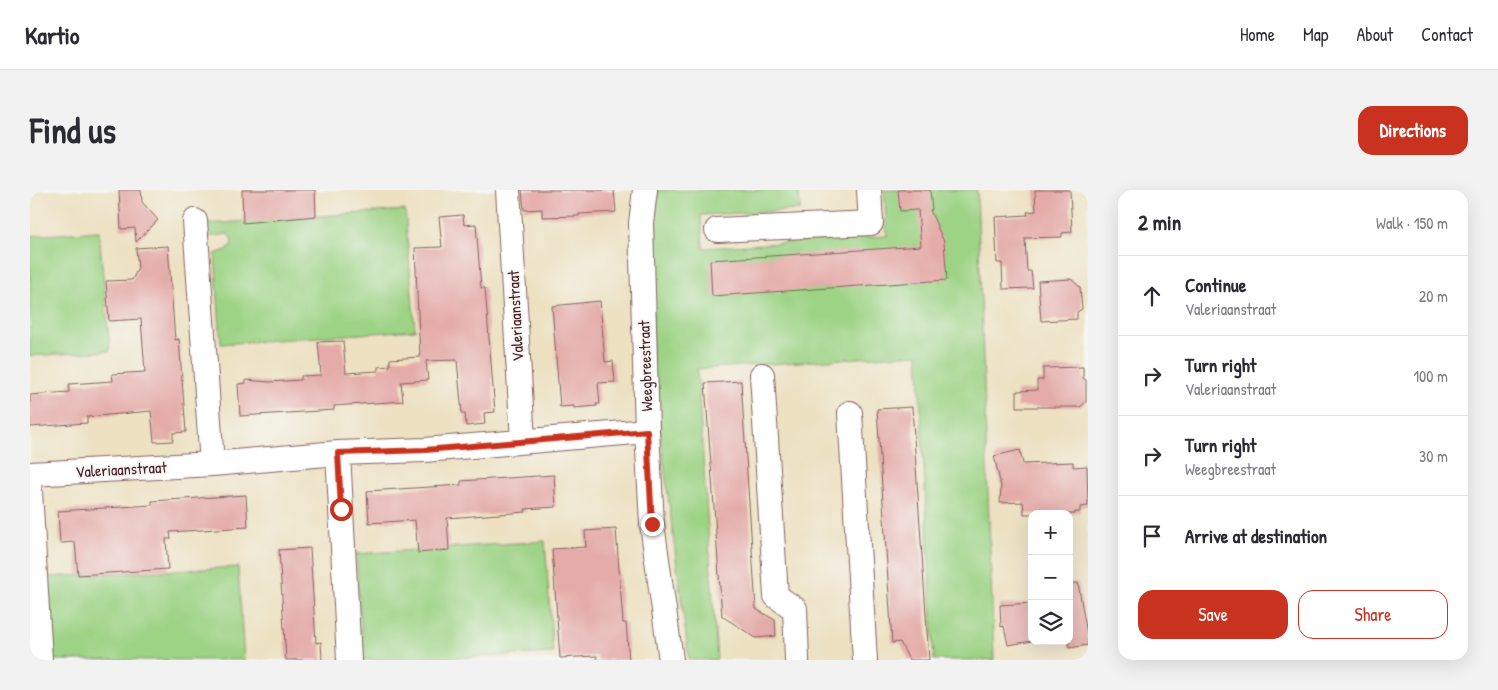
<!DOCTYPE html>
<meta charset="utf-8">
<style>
:root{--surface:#fff;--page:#f2f2f3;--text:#2b2b33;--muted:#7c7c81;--line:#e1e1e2;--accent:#c8321e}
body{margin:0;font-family:"Patrick Hand",sans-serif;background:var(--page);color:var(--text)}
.controls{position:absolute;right:15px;bottom:15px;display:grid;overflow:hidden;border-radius:10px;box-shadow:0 5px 20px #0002}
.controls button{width:45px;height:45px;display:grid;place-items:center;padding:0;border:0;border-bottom:1px solid var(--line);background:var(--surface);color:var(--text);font:25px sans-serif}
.stop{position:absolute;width:15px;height:15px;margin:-11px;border:4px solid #c8321e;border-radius:50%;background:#fff}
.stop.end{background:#c8321e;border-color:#fff;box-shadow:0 1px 5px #0008}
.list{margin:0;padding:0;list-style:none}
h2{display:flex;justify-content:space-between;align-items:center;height:65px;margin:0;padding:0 20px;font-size:21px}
h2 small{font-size:16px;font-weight:400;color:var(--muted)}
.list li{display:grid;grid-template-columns:32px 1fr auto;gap:15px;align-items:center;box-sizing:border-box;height:80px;padding:0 20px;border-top:1px solid var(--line)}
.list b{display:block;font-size:19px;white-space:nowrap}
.list p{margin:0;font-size:16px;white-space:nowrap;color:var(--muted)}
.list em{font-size:16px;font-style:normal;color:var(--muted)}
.actions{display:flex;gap:10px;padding:15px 20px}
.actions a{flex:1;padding:11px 0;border:1px solid var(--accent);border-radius:15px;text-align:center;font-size:18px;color:var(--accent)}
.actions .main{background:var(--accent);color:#fff}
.icon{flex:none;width:28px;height:28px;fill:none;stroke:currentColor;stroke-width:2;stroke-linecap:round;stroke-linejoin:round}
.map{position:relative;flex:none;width:1058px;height:470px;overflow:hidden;border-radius:15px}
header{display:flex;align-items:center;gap:30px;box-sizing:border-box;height:70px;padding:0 25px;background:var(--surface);border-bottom:1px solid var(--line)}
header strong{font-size:24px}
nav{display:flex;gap:28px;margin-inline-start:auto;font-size:18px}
.intro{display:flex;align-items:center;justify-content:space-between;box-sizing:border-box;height:120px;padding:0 30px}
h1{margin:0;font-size:35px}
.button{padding:12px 22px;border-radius:15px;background:var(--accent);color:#fff;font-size:18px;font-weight:700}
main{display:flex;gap:30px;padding:0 30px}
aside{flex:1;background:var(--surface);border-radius:15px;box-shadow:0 5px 20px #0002}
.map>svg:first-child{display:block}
.green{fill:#9dd385;stroke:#747958}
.building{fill:#e4aba8}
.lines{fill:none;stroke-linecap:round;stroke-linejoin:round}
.minor-casing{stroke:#836360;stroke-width:26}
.minor{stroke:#fff;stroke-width:24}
.route{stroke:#c8321e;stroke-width:6}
.labels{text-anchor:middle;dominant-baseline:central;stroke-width:4;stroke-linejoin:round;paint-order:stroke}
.street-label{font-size:16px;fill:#4a1f2b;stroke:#f6f6f2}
</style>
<header>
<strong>Kartio</strong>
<nav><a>Home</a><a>Map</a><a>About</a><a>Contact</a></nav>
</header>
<div class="intro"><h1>Find us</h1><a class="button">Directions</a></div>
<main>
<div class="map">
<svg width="1058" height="470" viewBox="0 0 1058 470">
<rect width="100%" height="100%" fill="#f6f6f2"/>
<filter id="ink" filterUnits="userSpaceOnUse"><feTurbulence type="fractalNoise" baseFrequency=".02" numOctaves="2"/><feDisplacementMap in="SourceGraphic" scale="10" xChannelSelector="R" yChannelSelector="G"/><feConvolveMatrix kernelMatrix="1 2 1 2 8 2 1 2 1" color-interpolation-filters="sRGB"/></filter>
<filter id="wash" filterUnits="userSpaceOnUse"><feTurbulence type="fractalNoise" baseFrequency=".0096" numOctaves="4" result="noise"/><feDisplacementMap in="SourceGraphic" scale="20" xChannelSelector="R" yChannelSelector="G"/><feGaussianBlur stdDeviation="1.12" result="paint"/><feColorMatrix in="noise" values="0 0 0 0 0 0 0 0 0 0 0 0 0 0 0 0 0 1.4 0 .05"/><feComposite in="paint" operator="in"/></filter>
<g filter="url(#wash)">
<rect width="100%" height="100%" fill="#ede1c2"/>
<!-- green -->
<path class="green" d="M 628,0 L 769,0 L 770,20 L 671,25 L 673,58 L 857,46 L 854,0 L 947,0 L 964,470 L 904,470 L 888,164 L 667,179 L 687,470 L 659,470 L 622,180 L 623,90 Z
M 375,20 L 385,140 L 191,154 L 185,64 L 196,60 L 201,57 L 202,50 L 198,44 L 176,47 L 176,34 Z
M 69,41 L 80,161 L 0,166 L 0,46 Z
M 515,351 L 523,463 L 378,470 L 333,470 L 326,364 Z
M 208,377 L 214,470 L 24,470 L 18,387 Z"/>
<g id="blocks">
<!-- building -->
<path class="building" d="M 89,0 L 111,0 L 112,12 L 128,30 L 106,52 L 105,38 L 91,39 Z
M 212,0 L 285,0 L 286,26 L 213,33 Z
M 492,0 L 584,0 L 586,22 L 549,24 L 549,26 L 512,27 L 512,19 L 494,20 Z
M 868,0 L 900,0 L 902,20 L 900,20 L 914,52 L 917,90 L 682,106 L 680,70 L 891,56 L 888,20 L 870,21 Z
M 1005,0 L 1040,0 L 1042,42 L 1032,43 L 1032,47 L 995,48 L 997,81 L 1001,81 L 1003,98 L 973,99 L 972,73 L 967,73 L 965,27 L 998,25 L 997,22 L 1006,21 Z
M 433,25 L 434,35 L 446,34 L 451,98 L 455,98 L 465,222 L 454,223 L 455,234 L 436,236 L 435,224 L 432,224 L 427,170 L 396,171 L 398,190 L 371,192 L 373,211 L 304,216 L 304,220 L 210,226 L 208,194 L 216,193 L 216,190 L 239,192 L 271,190 L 271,186 L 291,185 L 288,152 L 313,151 L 316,183 L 348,181 L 348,177 L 360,176 L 360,169 L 390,167 L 385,58 L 412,57 L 409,27 Z
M 138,56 L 145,150 L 149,149 L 156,242 L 143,243 L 143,251 L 124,252 L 121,221 L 57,227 L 57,233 L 0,237 L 0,205 L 39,202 L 39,194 L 83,191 L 82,184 L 115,182 L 111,129 L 79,131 L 76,91 L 102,90 L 108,78 L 106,58 Z
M 1041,89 L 1050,97 L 1052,119 L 1047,122 L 1047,129 L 1011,131 L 1008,91 Z
M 570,111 L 575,172 L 583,171 L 585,192 L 568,193 L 570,214 L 566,214 L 567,216 L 544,218 L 544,216 L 530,217 L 522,116 Z
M 1053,177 L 1053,188 L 1056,190 L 1056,212 L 1050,217 L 987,217 L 987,201 L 1007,200 L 1007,190 L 1013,190 L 1013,178 Z
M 711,191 L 726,419 L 745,430 L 746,446 L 726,448 L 692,426 L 675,193 Z
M 882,217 L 896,425 L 899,470 L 879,470 L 870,452 L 862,453 L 847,219 Z
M 990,260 L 993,274 L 1043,272 L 1043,277 L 1057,276 L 1058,316 L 1050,317 L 1050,322 L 1045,322 L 1045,324 L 994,324 L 993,312 L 970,313 L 971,296 L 964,266 Z
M 524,285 L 526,317 L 495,319 L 496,322 L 417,328 L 419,360 L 388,363 L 385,330 L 339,333 L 337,301 L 431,295 L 431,291 Z
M 216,305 L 218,337 L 140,342 L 141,349 L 136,349 L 138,379 L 48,385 L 45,352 L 30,353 L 28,321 L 122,315 L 122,311 Z
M 586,339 L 593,433 L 596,433 L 599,470 L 567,470 L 567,466 L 530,468 L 522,359 L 556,357 L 555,341 Z
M 280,358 L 286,453 L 291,452 L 292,470 L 256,470 L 249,360 Z
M 1039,393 L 1048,393 L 1058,450 L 1058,455 L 1039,458 Z
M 1002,413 L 1002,451 L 978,455 L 974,436 L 971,437 L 970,415 Z"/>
</g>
</g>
<g filter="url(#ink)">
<use href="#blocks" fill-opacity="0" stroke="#836360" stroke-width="1"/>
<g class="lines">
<!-- minor casing -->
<g class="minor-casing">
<path id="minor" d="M 478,0 L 493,251
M 615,0 L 611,33 L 617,241 L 622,334 L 641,470
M 165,31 L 182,274
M 687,40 L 841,33 L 839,0
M 732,185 L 746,406 L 765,419 L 767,470
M 820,223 L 835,470
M 308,263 L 319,470
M 0,284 L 182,274 L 308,263 L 395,260 L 617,241
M 0,301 L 10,470"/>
</g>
<!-- minor -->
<use href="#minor" class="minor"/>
</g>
</g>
<g class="lines" filter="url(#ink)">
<!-- route -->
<path class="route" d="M 311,319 L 308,263 L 395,260 L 617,241 L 622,334"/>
</g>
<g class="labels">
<!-- street labels -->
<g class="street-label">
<text transform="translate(485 126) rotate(-93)">Valeriaanstraat</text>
<text transform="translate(615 176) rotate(-92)">Weegbreestraat</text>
<text transform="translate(91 279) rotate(-3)">Valeriaanstraat</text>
</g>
</g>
</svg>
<div class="controls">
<button>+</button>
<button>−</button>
<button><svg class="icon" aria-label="layers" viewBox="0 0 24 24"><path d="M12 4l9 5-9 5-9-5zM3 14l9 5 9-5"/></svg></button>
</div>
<div class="stop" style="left:311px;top:319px"></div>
<div class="stop end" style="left:622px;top:334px"></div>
</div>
<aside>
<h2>2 min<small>Walk · 150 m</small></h2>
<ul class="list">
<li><svg class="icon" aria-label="ahead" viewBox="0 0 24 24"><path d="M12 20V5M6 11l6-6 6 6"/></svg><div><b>Continue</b><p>Valeriaanstraat</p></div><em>20 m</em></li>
<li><svg class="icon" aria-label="right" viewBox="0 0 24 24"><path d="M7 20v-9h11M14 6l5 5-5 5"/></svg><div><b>Turn right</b><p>Valeriaanstraat</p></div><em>100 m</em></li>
<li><svg class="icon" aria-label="right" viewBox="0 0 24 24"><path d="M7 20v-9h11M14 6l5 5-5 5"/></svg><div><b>Turn right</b><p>Weegbreestraat</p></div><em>30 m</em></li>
<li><svg class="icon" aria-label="arrive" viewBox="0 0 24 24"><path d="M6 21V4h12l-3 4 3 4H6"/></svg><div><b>Arrive at destination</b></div></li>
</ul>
<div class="actions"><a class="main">Save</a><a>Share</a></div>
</aside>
</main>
